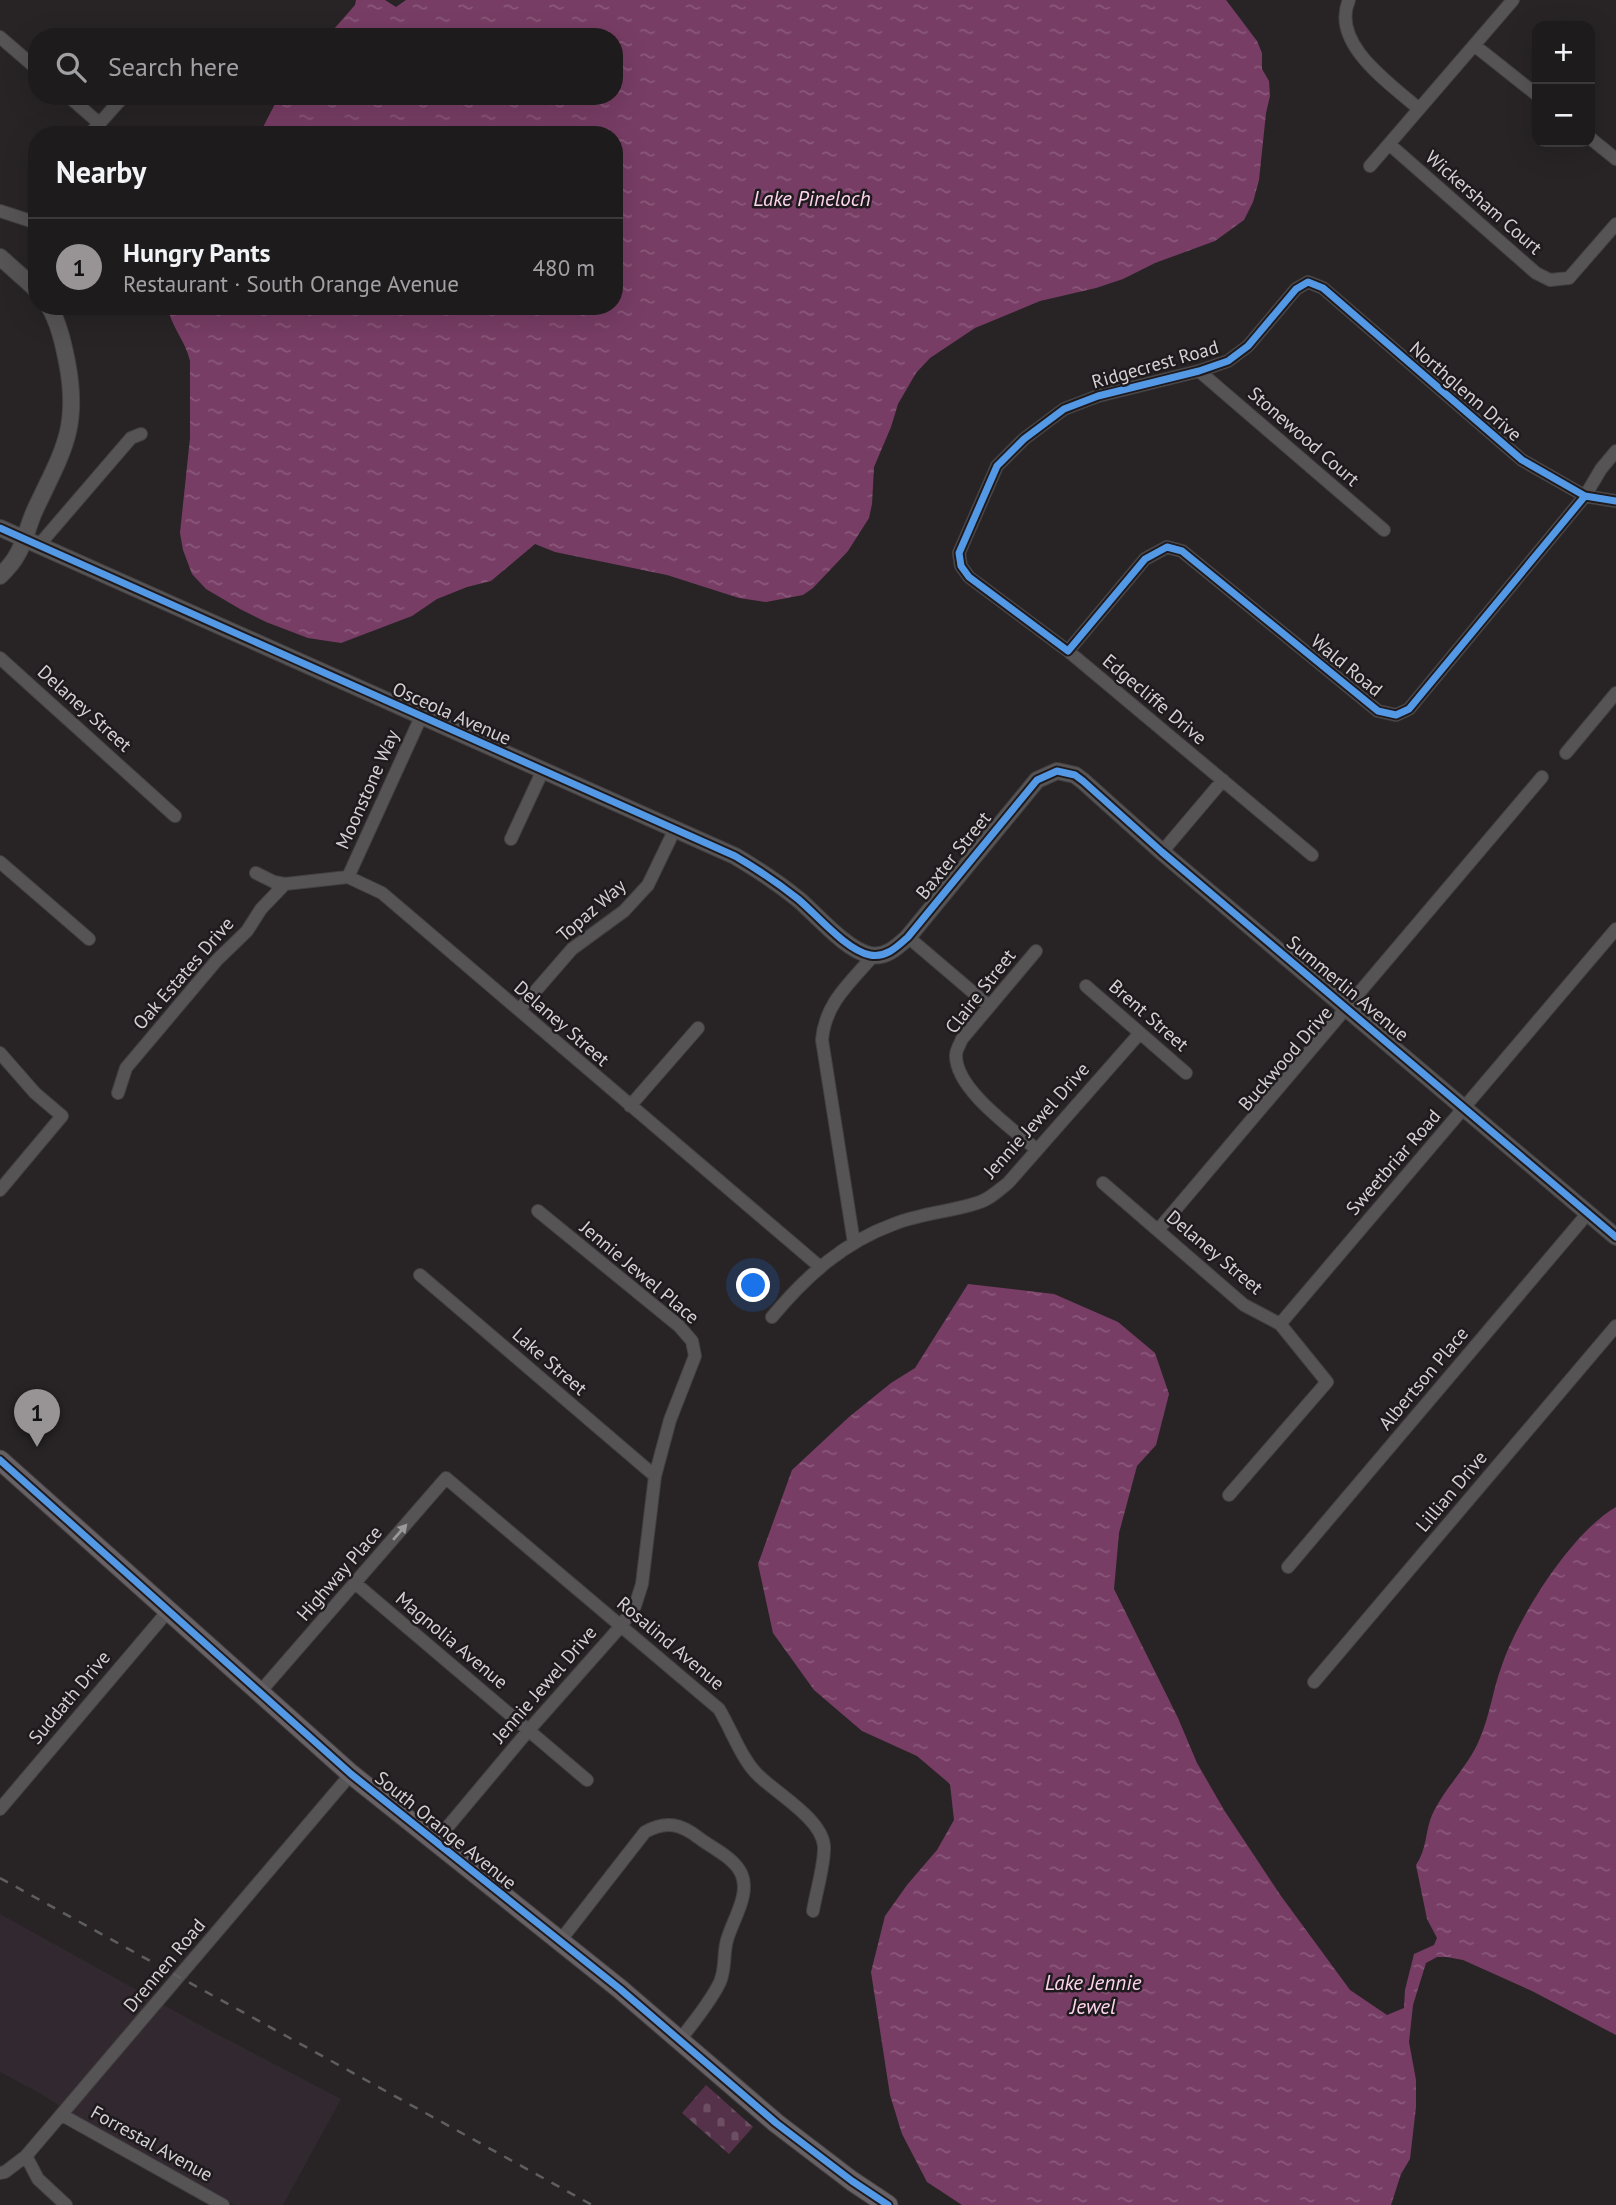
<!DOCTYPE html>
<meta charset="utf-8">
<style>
:root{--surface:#1e1b1c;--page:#262425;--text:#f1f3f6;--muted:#a1a1a3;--line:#3c393b;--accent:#989496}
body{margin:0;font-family:"PT Sans",sans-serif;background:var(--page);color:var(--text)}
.controls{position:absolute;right:21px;top:21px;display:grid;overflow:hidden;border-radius:14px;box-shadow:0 7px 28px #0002}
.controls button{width:63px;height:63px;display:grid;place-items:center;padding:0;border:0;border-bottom:2px solid var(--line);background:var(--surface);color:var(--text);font:35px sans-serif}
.you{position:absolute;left:754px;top:1286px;width:24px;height:24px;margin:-18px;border:5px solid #fff;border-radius:50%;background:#1a73e8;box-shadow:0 0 0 10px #1a73e833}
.badge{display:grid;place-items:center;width:46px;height:46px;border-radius:50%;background:var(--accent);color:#111;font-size:23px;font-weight:700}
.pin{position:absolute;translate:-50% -58px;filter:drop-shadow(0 2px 4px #0008)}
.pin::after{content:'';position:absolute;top:37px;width:24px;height:21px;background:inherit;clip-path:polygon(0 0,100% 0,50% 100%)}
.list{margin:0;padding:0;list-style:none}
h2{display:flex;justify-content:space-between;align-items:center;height:91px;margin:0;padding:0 28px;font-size:30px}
h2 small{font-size:23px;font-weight:400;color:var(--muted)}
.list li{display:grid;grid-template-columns:46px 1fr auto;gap:21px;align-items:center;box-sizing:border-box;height:98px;padding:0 28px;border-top:2px solid var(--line)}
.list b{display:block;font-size:26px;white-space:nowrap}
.list p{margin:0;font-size:23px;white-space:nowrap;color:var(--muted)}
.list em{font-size:23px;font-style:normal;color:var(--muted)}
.icon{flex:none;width:38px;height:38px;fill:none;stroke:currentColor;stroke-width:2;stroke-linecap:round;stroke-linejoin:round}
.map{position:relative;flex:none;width:1616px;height:2205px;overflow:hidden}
.search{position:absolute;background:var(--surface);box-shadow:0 7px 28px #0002;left:28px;top:28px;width:595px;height:77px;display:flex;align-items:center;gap:18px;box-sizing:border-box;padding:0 24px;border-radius:28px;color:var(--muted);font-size:26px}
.panel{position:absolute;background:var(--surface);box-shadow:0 7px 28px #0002;left:28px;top:126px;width:595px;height:189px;border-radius:28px}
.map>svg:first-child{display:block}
.built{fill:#32282f}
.cemetery{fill:url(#cemetery-stones)}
.water{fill:url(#water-ripples)}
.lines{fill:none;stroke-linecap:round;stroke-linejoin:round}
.minor-casing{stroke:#444142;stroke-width:14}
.tertiary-casing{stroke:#444142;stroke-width:18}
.primary-casing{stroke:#444142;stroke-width:21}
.minor{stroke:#565455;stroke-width:12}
.tertiary{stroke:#565455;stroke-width:16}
.primary{stroke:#676064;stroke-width:19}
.rail{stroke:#5f5e5f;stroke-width:2.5;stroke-dasharray:9 9;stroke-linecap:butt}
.cycleway-casing{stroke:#1f1a1d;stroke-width:11}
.cycleway{stroke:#5399e6;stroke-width:7}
.oneway{fill:#9b999a}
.labels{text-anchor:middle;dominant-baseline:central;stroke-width:5;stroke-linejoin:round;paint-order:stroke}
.street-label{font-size:19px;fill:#d4d1d3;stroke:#1f1a1d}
.water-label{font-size:21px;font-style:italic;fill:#fdd5ed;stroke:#1f1a1d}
</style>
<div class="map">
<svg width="1616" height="2205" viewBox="0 0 1616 2205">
<defs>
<pattern id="cemetery-stones" width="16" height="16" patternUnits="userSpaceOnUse" patternTransform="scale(1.75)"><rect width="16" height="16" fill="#56324a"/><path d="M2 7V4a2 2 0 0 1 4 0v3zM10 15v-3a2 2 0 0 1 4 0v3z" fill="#6d4f63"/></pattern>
<pattern id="water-ripples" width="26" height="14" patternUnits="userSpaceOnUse" patternTransform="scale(1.75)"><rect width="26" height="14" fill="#783d65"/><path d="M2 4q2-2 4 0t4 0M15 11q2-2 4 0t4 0" fill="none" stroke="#8a587a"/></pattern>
</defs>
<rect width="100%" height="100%" fill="#282426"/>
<!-- built -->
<path class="built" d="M 0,1914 L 207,2029 L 341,2099 L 283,2205 L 234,2205 L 84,2122 L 43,2095 L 0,2072 Z"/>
<!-- cemetery -->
<path class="cemetery" d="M 706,2085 L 753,2127 L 729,2154 L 682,2113 Z"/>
<!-- water -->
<path class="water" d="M 356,0 L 385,0 L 396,7 L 406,0 L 1226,0 L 1257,41 L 1262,53 L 1262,69 L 1269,81 L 1270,96 L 1266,113 L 1259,180 L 1253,202 L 1244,220 L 1215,241 L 1155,263 L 1123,279 L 1096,288 L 1040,301 L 975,328 L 930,358 L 916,373 L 898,404 L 891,427 L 874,467 L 872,504 L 869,518 L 848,551 L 813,588 L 803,595 L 766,602 L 739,598 L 667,575 L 555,552 L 535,544 L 491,581 L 467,587 L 437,599 L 412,616 L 341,643 L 308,638 L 266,622 L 240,609 L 206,589 L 192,574 L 183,550 L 180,533 L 190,438 L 190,361 C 186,342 171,326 167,306 L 614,306 L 614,135 L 259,135 L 279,96 L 614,96 L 614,37 L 327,37 L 355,5 Z
M 968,1284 L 1054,1294 L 1118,1322 L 1155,1353 L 1169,1394 L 1156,1445 L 1137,1466 L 1119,1533 L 1114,1589 L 1178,1718 L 1197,1763 L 1224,1810 L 1281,1896 L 1350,1990 L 1387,2015 L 1404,2008 L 1405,1990 L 1414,1954 L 1434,1945 L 1437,1938 L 1427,1919 L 1416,1865 C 1427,1849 1425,1832 1432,1815 C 1445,1787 1469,1766 1480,1738 C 1490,1715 1493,1689 1502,1665 C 1519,1616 1571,1533 1616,1507 L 1616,2035 L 1532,1991 L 1463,1960 L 1447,1957 L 1437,1957 L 1426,1963 L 1413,2005 L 1409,2042 L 1416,2080 L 1416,2107 L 1410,2159 L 1401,2174 L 1391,2205 L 962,2205 L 927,2182 L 902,2134 L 890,2095 L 871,1972 L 885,1916 L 907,1885 L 937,1850 L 954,1820 L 950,1784 L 917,1756 L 862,1731 L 814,1690 L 773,1633 L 758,1564 L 792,1470 L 849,1417 L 891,1383 L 915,1368 Z"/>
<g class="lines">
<!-- minor casing -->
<g class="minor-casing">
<path id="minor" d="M 1349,0 C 1330,44 1391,84 1419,109
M 0,37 L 37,69
M 1474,45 L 1537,95
M 68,96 L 99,123
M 89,135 L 124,96
M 1590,138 L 1616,159
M 1389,144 L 1536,273 L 1550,280 L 1569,278 L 1616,224
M 1370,166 L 1513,0
M 0,211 L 37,223
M 1199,371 L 1384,530
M 39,545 L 131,438 L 141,434
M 1068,651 L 1145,559 L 1167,547 L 1182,551 L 1378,711 L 1396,715 L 1409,709 L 1585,496 L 1601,469 L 1616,451
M 0,658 L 175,816
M 1566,753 L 1616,693
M 511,839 L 543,770
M 1162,852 L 1223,780
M 1312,855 L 1068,651 L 969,577 L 961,566 L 959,553 L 997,466 L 1024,439 L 1064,409 L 1098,396 L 1199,371 L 1228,361 L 1248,346 L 1296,289 L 1308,282 L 1323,288 L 1522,460 L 1585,496 L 1616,501
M 0,862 L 89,939
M 256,873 L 274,882 L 285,884 L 348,877 L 382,893 L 819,1266
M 348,877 L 421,717
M 908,937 L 989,1006
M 1036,951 L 962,1039 C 960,1044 956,1050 956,1055 C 955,1089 1013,1129 1037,1150
M 1086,986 L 1186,1073
M 519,1010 L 572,949 L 624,911 L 648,885 L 675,829
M 0,1053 L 35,1093 L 62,1116 L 0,1190
M 118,1093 L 126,1068 L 217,960 L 247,931 L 261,909 L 285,884
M 630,1106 L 698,1028
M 1103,1183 L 1244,1305 L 1280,1324 L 1327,1382 L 1229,1495
M 1158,1230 L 1542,777
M 854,1243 L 822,1040 C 825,1003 850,983 873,956
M 420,1275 L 655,1476
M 772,1317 C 806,1276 844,1242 894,1224 C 921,1213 950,1212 977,1203 C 989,1200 999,1190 1008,1183 L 1140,1033
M 1280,1324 L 1616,929
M 1288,1567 L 1588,1213
M 355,1583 L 587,1780
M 1314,1682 L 1616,1326
M 260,1692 L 446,1478 L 719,1709 C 731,1729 742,1760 758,1775 C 776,1793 822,1819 824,1846 C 825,1864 816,1892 813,1911
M 0,1809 L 168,1611
M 435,1842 L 528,1731 L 621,1626 L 635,1606 L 642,1584 L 655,1476 L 670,1420 L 695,1356 L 692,1341 L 679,1326 L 538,1211
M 560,1941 L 645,1832 C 666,1820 681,1824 699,1838 C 712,1848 733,1857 741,1873 C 751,1894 733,1919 727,1940 C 723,1954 726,1968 720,1982 C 710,2003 694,2021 680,2040
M 62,2115 L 223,2205
M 26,2156 L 38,2179 L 66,2205
M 0,2173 L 5,2172 L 26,2156 L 351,1774"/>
</g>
<!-- tertiary casing -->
<g class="tertiary-casing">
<path id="tertiary" d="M 0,257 L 37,290
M 0,528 L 735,856 C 757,869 778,883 798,899 C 817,915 846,950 870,955 C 886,958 897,947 908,937 L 1037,780 L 1057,771 L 1075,775 L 1083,781 L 1162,852 L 1616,1237
M 0,576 C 6,570 13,563 17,555 C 25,542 28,525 35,510 C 62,452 80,429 67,362 C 63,342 59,324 49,306"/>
</g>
<!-- primary casing -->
<g class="primary-casing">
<path id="primary" d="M 0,1460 L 351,1774 L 620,1989 L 776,2123 L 852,2181 L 888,2205"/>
</g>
<!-- minor -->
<use href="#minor" class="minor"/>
<!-- tertiary -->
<use href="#tertiary" class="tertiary"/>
<!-- primary -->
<use href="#primary" class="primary"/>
<!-- rail -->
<path class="rail" d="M 0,1878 L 592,2205"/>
<!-- cycleway casing -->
<g class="cycleway-casing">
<path id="cycleway" d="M 1585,496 L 1409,709 L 1396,715 L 1378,711 L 1182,551 L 1167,547 L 1145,559 L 1068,651 L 969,577 L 961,566 L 959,553 L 997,466 L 1024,439 L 1064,409 L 1098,396 L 1199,371 L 1228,361 L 1248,346 L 1296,289 L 1308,282 L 1323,288 L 1522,460 L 1585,496 L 1616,501
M 0,528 L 735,856 C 757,869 778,883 798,899 C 817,915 846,950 870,955 C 886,958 897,947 908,937 L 1037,780 L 1057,771 L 1075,775 L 1083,781 L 1162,852 L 1616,1237
M 0,1460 L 351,1774 L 620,1989 L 776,2123 L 852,2181 L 888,2205"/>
</g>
<!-- cycleway -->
<use href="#cycleway" class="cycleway"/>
</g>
<!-- one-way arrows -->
<defs><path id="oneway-solid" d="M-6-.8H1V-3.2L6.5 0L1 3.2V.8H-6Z" transform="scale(1.75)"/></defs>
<use class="oneway" href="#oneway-solid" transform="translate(400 1532) rotate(-49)"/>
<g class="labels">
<!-- street labels -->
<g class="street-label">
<text transform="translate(1484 202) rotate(41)">Wickersham Court</text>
<text transform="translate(1155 364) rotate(-16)">Ridgecrest Road</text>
<text transform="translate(1466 391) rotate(41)">Northglenn Drive</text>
<text transform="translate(1304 436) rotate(41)">Stonewood Court</text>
<text transform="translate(1347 665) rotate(39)">Wald Road</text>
<text transform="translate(1155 699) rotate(40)">Edgecliffe Drive</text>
<text transform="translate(85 708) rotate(42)">Delaney Street</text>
<text transform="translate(452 713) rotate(24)">Osceola Avenue</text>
<text transform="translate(367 789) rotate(-66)">Moonstone Way</text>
<text transform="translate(953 855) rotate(-51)">Baxter Street</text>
<text transform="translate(591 910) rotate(-41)">Topaz Way</text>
<text transform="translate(183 973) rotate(-49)">Oak Estates Drive</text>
<text transform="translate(1348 988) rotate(40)">Summerlin Avenue</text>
<text transform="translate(980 991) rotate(-52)">Claire Street</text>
<text transform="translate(1149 1015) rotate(41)">Brent Street</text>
<text transform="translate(562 1023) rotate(41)">Delaney Street</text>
<text transform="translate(1285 1058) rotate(-49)">Buckwood Drive</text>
<text transform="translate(1036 1120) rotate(-48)">Jennie Jewel Drive</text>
<text transform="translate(1393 1162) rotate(-49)">Sweetbriar Road</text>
<text transform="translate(1215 1252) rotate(40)">Delaney Street</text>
<text transform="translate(640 1272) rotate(40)">Jennie Jewel Place</text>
<text transform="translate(550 1361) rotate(41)">Lake Street</text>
<text transform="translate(1423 1378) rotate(-50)">Albertson Place</text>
<text transform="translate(1451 1491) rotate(-50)">Lillian Drive</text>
<text transform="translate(339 1573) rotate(-49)">Highway Place</text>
<text transform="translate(452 1640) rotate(40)">Magnolia Avenue</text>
<text transform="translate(671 1643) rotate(40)">Rosalind Avenue</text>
<text transform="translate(544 1684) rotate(-49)">Jennie Jewel Drive</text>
<text transform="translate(69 1697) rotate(-50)">Suddath Drive</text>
<text transform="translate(446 1830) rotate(39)">South Orange Avenue</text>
<text transform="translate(164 1965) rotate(-50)">Drennen Road</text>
<text transform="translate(152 2143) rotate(29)">Forrestal Avenue</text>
</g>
<!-- water labels -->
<g class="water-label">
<text x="812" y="198">Lake Pineloch</text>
<text x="1093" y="1982">Lake Jennie<tspan x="1093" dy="24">Jewel</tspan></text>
</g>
</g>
</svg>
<div class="controls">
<button>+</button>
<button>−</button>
</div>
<div class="you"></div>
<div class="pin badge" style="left:37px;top:1447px">1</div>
<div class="search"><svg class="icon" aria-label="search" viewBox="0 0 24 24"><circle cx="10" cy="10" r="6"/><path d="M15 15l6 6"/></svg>Search here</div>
<section class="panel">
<h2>Nearby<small></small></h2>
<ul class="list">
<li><span class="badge">1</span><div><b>Hungry Pants</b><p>Restaurant · South Orange Avenue</p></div><em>480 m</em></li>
</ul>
</section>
</div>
